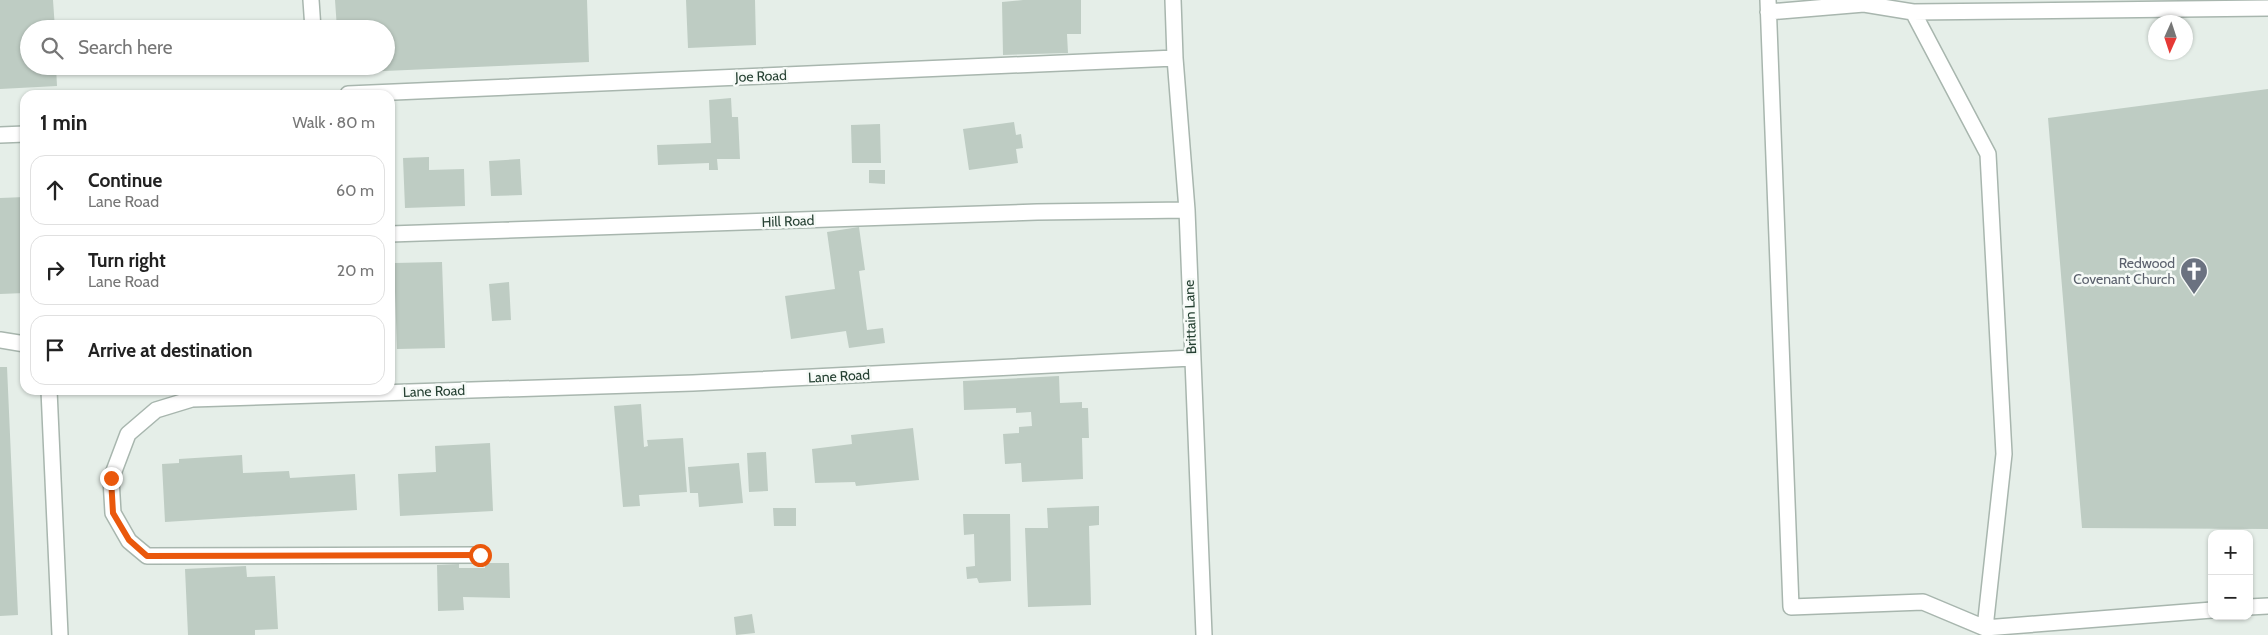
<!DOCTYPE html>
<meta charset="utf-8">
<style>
:root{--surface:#fff;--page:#f2f2f2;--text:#222;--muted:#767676;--line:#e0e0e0}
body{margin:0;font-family:Cabin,sans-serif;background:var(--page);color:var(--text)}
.controls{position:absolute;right:15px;bottom:15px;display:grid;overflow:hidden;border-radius:10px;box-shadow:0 1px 4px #0004}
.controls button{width:45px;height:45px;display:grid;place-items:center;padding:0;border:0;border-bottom:1px solid var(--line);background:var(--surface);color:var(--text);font:25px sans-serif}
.compass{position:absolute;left:2148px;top:15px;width:45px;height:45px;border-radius:50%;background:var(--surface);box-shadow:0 1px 4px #0004;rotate:183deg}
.stop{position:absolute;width:15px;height:15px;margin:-11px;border:4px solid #ea580c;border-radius:50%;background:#fff}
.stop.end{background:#ea580c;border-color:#fff;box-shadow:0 1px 5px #0008}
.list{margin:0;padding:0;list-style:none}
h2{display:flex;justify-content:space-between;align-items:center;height:65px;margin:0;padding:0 20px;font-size:21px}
h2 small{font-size:16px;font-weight:400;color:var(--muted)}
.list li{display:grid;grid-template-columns:32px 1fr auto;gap:15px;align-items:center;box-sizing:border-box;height:70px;margin:0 10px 10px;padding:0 10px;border:1px solid var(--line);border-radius:15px}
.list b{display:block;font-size:19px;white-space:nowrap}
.list p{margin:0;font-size:16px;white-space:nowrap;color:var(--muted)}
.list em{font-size:16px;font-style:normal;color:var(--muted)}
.icon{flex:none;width:28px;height:28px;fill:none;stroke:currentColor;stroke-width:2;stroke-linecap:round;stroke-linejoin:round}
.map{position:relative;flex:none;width:2268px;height:635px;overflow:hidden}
.search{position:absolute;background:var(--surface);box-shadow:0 1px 4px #0004;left:20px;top:20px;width:375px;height:55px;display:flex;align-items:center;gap:12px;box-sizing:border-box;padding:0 18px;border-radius:28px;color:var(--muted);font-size:19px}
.panel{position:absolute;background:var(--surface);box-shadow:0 1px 4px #0004;left:20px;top:90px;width:375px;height:305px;border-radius:15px}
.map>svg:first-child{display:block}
.building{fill:#beccc3}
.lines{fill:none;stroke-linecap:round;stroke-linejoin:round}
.minor-casing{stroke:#a8b6ae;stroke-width:18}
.minor{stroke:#fff;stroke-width:15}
.route{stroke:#ea580c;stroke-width:6}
.labels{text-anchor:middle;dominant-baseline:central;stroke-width:5;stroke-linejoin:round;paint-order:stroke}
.street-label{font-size:14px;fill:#254032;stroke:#f6faf7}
.worship-label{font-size:14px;fill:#5b616d;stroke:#f6faf7;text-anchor:end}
</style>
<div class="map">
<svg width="2268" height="635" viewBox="0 0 2268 635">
<rect width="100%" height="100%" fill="#e5eee8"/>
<!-- building -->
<path class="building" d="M 0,0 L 53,0 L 55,29 L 29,29 L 29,66 L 56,66 L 57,86 L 0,89 Z
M 335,0 L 587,0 L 589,62 L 339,73 L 338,66 L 386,66 L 386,29 L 337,29 Z
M 686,0 L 755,0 L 756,45 L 688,48 Z
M 1023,0 L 1081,0 L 1081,34 L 1067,34 L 1068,53 L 1003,55 L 1002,2 Z
M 2268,89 L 2268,529 L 2082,528 L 2048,118 Z
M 731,98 L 732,117 L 738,117 L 740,159 L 717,159 L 718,170 L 709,170 L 709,163 L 658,165 L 657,145 L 711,143 L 709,100 Z
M 1014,122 L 1016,135 L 1021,134 L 1023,148 L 1016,149 L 1018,163 L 969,170 L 963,129 Z
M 880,124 L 881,163 L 852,163 L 851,125 Z
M 429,157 L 429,170 L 464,169 L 465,206 L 405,208 L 403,158 Z
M 520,159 L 522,195 L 491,196 L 489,161 Z
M 869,170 L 885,170 L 885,184 L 869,183 Z
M 25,197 L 25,293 L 0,294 L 0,198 Z
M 859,227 L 865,270 L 859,271 L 867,330 L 883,328 L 885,343 L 849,348 L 846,331 L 791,339 L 785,296 L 835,289 L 827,232 Z
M 442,262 L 445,348 L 397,349 L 394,263 Z
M 509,282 L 511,320 L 492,321 L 489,284 Z
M 0,367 L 7,367 L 18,615 L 0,616 Z
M 1059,376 L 1060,403 L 1082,402 L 1082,408 L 1088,408 L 1089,438 L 1082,438 L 1083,479 L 1022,482 L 1021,463 L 1005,464 L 1003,434 L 1019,433 L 1019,427 L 1032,426 L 1031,412 L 1016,413 L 1016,408 L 964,410 L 963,381 Z
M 641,404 L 644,447 L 648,446 L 647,440 L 683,438 L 687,492 L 639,495 L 640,506 L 623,507 L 614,406 Z
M 913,428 L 919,480 L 856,486 L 855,482 L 815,483 L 812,449 L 852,444 L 851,435 Z
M 490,443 L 493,511 L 400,516 L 398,474 L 436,472 L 435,446 Z
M 766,452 L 768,491 L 749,492 L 747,453 Z
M 242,455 L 243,473 L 289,471 L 290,478 L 355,474 L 357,510 L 165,522 L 162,464 L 179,463 L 179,459 Z
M 739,463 L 743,503 L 699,507 L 698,493 L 690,493 L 688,467 Z
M 1099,506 L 1099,525 L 1089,526 L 1091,605 L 1028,607 L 1025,528 L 1048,528 L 1047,508 Z
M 773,508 L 796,508 L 796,526 L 774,526 Z
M 963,514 L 1010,514 L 1011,581 L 979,583 L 977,578 L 967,579 L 966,567 L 975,566 L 974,534 L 964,535 Z
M 485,563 L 509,563 L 510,598 L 463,597 L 464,610 L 438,611 L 437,565 L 459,564 L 459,568 L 485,568 Z
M 246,566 L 247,577 L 275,576 L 278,629 L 255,630 L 255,635 L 188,635 L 185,569 Z
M 752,614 L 755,633 L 736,635 L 734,617 Z"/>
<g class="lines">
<!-- minor casing -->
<g class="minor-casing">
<path id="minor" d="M 311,0 L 313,29
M 1173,0 L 1175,58 L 1187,210 L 1204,635
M 1768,0 L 1791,607 L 1923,602 L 1985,628 L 2212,610
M 1768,12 L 1864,4 L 1913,12 L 2268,8
M 1913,12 L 1988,154 L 2004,454 L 1985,628
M 348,94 L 1175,58
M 0,135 L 25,134
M 390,234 L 1037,212 L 1187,210
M 0,340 L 25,344
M 49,390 L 60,635
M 480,555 L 147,556 L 129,541 L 113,513 L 111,479 L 128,434 L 156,410 L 192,399 L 693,383 L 1192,358
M 2249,607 L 2268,606"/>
</g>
<!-- minor -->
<use href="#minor" class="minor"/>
</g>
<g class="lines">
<!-- route -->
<path class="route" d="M 111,478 L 113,513 L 129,540 L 147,556 L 480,555"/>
</g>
<!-- icons -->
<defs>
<g id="church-pin" transform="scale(1.4375)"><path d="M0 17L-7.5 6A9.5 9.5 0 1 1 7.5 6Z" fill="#6b7280" stroke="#f6faf7"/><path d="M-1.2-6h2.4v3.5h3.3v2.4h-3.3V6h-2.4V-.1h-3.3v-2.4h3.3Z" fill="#fff"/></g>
</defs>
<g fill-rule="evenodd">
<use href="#church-pin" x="2194" y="271"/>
</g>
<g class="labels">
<!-- street labels -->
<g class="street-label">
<text transform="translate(761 76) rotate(-2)">Joe Road</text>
<text transform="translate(788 221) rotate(-2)">Hill Road</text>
<text transform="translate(1190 317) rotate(-92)">Brittain Lane</text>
<text transform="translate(839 376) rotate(-3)">Lane Road</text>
<text transform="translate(434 391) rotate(-2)">Lane Road</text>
</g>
<!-- worship labels -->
<g class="worship-label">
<text x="2175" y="263">Redwood<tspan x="2175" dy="16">Covenant Church</tspan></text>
</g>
</g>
</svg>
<div class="controls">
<button>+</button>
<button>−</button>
</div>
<svg class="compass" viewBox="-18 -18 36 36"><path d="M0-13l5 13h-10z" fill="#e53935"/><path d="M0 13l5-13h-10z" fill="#767676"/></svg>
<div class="stop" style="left:480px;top:555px"></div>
<div class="stop end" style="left:111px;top:478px"></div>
<div class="search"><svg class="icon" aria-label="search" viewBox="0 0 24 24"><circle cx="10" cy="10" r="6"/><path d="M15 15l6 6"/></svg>Search here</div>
<section class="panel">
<h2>1 min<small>Walk · 80 m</small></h2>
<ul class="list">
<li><svg class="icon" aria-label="ahead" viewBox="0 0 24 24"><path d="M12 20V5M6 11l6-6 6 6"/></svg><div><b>Continue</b><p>Lane Road</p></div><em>60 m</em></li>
<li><svg class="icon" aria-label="right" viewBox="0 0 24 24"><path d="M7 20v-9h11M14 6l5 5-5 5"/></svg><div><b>Turn right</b><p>Lane Road</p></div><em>20 m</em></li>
<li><svg class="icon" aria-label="arrive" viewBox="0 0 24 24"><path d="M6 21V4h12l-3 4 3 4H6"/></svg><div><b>Arrive at destination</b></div></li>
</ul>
</section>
</div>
